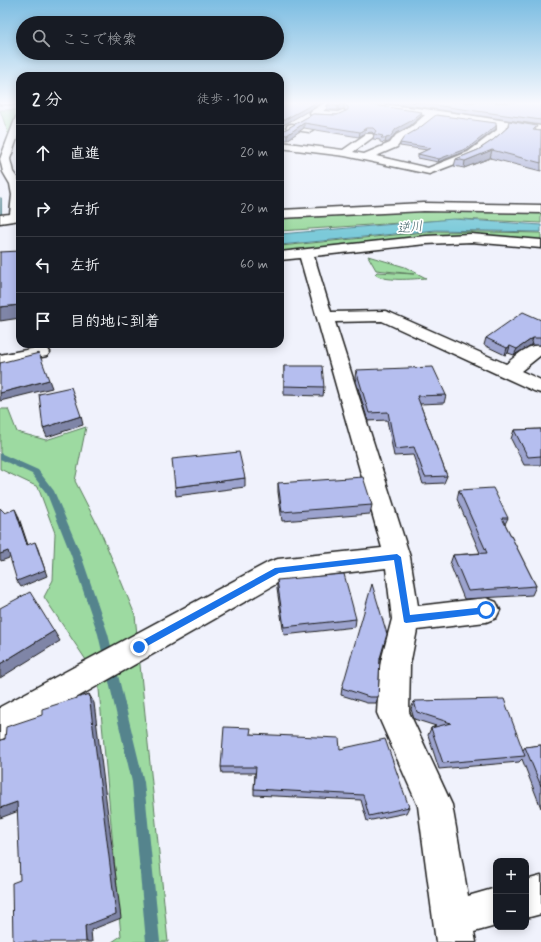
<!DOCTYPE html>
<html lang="ja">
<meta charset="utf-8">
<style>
:root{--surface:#171b24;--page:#20242c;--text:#f1f3f6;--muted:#9ea1a6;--line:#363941}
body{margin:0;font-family:Mynerve,"Klee One",sans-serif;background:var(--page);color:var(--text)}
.controls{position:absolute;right:12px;bottom:12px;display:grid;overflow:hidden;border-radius:8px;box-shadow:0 2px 10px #0003}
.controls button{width:36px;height:36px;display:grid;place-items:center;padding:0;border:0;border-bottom:1px solid var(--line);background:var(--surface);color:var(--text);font:20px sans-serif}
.stop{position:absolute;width:12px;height:12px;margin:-9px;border:3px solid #1a73e8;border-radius:50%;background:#fff}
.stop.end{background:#1a73e8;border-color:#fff;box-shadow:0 1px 4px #0008}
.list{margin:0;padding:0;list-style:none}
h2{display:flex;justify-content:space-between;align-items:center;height:52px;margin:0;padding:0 16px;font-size:17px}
h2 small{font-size:13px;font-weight:400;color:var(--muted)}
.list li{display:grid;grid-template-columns:26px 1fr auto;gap:12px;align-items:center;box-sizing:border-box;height:56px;padding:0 16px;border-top:1px solid var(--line)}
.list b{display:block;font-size:15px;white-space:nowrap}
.list em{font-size:13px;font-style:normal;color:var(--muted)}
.icon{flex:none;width:22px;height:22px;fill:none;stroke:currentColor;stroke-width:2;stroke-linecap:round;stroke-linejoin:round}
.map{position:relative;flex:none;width:541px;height:942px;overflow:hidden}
.search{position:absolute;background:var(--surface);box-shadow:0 2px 10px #0003;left:16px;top:16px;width:268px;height:44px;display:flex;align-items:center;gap:10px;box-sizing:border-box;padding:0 14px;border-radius:22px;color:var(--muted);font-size:15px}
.panel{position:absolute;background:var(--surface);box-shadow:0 2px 10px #0003;left:16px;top:72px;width:268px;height:276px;border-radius:12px}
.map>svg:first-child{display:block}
.green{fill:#9ddaa1;stroke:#5c7b5e}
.water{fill:#7bcad9;stroke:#55848d}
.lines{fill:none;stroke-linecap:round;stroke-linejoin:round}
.stream{fill:#55848d;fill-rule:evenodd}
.minor-casing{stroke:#1c1c1c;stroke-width:3}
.minor{fill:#fff;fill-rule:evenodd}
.wall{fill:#9ca3ce;stroke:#1c1c1c}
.shaded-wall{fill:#7f85a7;stroke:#1c1c1c}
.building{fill:#b5beef;stroke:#1c1c1c}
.route{fill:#1a73e8}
.labels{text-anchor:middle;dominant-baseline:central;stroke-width:3.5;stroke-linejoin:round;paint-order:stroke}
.far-water-label{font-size:13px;font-style:italic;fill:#426268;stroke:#fff}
</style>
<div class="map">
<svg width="541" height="942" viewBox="0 0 541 942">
<rect width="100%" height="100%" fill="#f0f2fc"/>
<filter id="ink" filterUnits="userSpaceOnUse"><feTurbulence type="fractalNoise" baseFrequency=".025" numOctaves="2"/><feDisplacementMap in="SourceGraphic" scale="8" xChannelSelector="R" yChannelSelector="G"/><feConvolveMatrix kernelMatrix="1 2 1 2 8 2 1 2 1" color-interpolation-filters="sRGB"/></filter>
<g filter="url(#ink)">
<!-- green -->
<path class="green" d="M 0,110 L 20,110 L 20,116 L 14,133 L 8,133 Z
M 399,210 L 541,211 L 541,223 L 460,219 L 280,231 L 280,218 Z
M 436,231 L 541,233 L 541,242 L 474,237 L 280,253 L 280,246 Z
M 368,256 L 405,267 L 426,278 C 414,279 383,282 375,274 L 377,272 L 414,274 L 376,270 Z
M 0,409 L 8,409 L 17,432 L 46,440 L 86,427 L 75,481 L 100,530 L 135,615 L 168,942 L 112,942 L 121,936 L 98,678 L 44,597 L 53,580 L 55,533 L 38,487 L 0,469 Z"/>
<!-- water -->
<path class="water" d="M 453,219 L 541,225 L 541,232 L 436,230 L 280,245 L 280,234 Z"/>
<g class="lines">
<!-- stream -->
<path class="stream" d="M 0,197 L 2,198 L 2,222 L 0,223 Z
M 0,453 L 38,470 L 54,491 L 81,555 L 108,634 L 144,782 L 160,942 L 146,942 L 132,782 L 98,634 L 71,555 L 47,494 L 32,474 L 0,459 Z"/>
<!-- minor casing -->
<g class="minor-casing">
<path id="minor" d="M 0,102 L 20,102 L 20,104 L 0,104 Z
M 326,102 C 398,102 470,116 541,126 L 541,132 L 506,126 L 505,133 L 490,146 L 476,156 L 429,174 L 345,156 L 280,148 L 280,142 L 343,150 L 366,134 L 372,134 L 374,136 L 372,138 L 353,152 L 364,154 L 390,143 L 396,135 L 411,127 L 425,115 L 339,104 L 335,102 L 323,111 L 338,112 L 343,110 L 347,113 C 340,121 321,117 311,115 L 310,113 L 311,111 ZM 435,116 L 497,125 L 497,130 L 468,152 L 428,168 L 376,156 L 397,147 L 403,139 L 417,131 Z
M 20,114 L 20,130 L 10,159 L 13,172 L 20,182 L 20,220 L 0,223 L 0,215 L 10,214 L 12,195 L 10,184 L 3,172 L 0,159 L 16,117 Z
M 291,124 L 309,126 L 314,129 L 309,132 L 288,129 L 286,127 L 288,125 Z
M 424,203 L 541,205 L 541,213 L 424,211 L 280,218 L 280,210 Z
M 471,234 L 541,240 L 541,248 L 471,242 L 426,244 L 314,256 L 331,312 L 385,311 L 391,313 L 506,364 C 516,357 528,343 541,346 L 541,355 L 521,371 L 541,380 L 541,393 L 534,391 L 382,321 L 335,322 L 410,557 L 418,606 L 486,598 L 496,602 L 500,610 L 496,618 L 486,622 L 417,630 L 410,665 L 409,712 L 452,805 L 468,896 L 496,888 L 496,926 L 474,932 L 476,942 L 436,942 L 418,806 L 377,713 L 380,665 L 392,619 L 386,568 L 283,580 L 11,735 L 0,740 L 0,707 L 269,562 L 278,559 L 382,548 L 300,258 L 280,260 L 280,252 L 426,236 Z
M 41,347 L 47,348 L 50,352 L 47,356 L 0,365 L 0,355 Z
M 541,876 L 541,914 L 526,918 L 526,880 Z"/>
</g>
<!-- minor -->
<use href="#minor" class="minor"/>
</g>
<!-- wall -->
<path class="wall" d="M 332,102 L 541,102 L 541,125 L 407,105 L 357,102 L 421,116 L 410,126 L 395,134 L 389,142 L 385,143 L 380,142 L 380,140 L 373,139 L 374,134 L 372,132 L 365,133 L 359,137 L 304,128 L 287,140 L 280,139 L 280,131 L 281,132 L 313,114 L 337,115 L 346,111 L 344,109 L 338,110 L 327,110 L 327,105 Z
M 509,121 L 537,126 L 535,130 L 541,131 L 541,171 L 490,158 L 464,168 L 454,166 L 456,159 L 478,150 L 493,140 L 507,128 Z
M 496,126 L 496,129 L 467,151 L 438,162 L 418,158 L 418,154 L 427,150 L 400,146 L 400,143 Z
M 541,320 L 541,345 L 531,345 L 514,355 L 508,353 L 505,355 L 484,345 L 486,338 Z
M 39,344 L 44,344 L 43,346 L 39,346 Z
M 284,366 L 324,387 L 323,396 L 284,395 Z
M 356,370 L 446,395 L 444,403 L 420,404 L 447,476 L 444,483 L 423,484 L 413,455 L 394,456 L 387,420 L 368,421 L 355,378 Z
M 541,429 L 541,465 L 524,465 L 511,439 L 514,430 Z
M 245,478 L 245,487 L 176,496 L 175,487 Z
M 278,483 L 372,505 L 370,514 L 282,521 L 278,492 Z
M 459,490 L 508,518 L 505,524 L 536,586 L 532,595 L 464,599 L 450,564 L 453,555 L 480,553 L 457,499 Z
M 277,580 L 356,619 L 355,627 L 284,635 L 277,589 Z
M 380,658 L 378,697 L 376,703 L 367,703 L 341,695 L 342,688 Z
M 414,701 L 523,750 L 525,747 L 541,745 L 541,808 L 522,759 L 519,762 L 439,769 L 428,735 L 431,728 L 436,726 L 414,719 L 411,709 Z
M 251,734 L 340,749 L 409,807 L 406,813 L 367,821 L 361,800 L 254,795 L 254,789 L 255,773 L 222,773 L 221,767 Z"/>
<!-- shaded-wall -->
<path class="shaded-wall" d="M 317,102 L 324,102 L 280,127 L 280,122 Z
M 344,104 L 344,109 L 338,110 L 338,106 Z
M 422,112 L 421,116 L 410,126 L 395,134 L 389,142 L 385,143 L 386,138 L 396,129 Z
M 304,123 L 304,128 L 287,140 L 287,135 Z
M 496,126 L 496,129 L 467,151 L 438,162 L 439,159 Z
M 366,128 L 365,133 L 359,137 L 360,132 Z
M 492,150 L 490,158 L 464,168 L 465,161 Z
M 20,305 L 20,318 L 0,321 L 0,307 Z
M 533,338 L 531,345 L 514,355 L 517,349 Z
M 510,346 L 508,353 L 505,355 L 507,348 Z
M 49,380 L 52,388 L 0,401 L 0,393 Z
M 81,416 L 83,425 L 47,437 L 43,428 Z
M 15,509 L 18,515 L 30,551 L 27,545 Z
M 35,542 L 38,549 L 47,576 L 21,587 L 17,581 Z
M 8,551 L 12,557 L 1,561 L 0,558 L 0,554 Z
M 54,631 L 60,641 L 0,678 L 0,664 Z
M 89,694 L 94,703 L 121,918 L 91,930 L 92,942 L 86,942 L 85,926 Z
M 17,802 L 24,809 L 0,818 L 0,808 Z"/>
<!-- building -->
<path class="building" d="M 280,102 L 317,102 L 280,122 Z
M 332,102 L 352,102 L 422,112 L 411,121 L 396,129 L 390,137 L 386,138 L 381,138 L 383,136 L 374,134 L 376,131 L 373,128 L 366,128 L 360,132 L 304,123 L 287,135 L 280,134 L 280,131 L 281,132 L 313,114 L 337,115 L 348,110 L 348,107 L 344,104 L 338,106 L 327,105 Z
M 412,102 L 541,102 L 541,120 Z
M 436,115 L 496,123 L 496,126 L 468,148 L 439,159 L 418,154 L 431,148 L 400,143 L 404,137 L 418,129 Z
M 509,121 L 537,126 L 533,130 L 541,131 L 541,163 L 492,150 L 465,161 L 456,159 L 478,150 L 493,140 L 508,127 Z
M 20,251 L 20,305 L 0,307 L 0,252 Z
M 523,312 L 541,320 L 541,338 L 533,338 L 517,349 L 510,346 L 507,348 L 486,338 Z
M 39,353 L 49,380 L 0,393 L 0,363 Z
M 284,366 L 322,366 L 324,387 L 284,386 Z
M 433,367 L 446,395 L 417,396 L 447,476 L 425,477 L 414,447 L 395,449 L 388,412 L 369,413 L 356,370 Z
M 71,387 L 81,416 L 43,428 L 39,394 Z
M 541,429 L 541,456 L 528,457 L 514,430 Z
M 239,452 L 245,478 L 175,487 L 172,459 Z
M 363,477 L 372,505 L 282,512 L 278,483 Z
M 493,488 L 508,518 L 502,518 L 536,586 L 468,591 L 453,555 L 487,553 L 459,490 Z
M 0,508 L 5,513 L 15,509 L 27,545 L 35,542 L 45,570 L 17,581 L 8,551 L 0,554 Z
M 344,574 L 356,619 L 284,627 L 277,580 Z
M 372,584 L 387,634 L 380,658 L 378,697 L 369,697 L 342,688 Z
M 30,592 L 54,631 L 0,664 L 0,608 Z
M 89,694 L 116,914 L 85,926 L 86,942 L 13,942 L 12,883 L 20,880 L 17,802 L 0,808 L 0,740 L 5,739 L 6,727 L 42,715 L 42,709 Z
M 504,699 L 525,756 L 443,763 L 431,728 L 451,723 L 417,712 L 414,701 Z
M 224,727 L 251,728 L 250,734 L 339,738 L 340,749 L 385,739 L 409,807 L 369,816 L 363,795 L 254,789 L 256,767 L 221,767 Z
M 541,745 L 541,786 L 525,747 Z"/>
</g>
<!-- sky -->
<linearGradient id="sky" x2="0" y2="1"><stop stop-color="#7cbde2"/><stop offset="0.44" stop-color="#f8f9fe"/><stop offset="1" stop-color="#f8f9fe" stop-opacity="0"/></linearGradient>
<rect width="541" height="234" fill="url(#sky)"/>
<!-- route -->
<path class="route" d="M 397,554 L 401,557 L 410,615 L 486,607 L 490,610 L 489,613 L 406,623 L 404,622 L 394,560 L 279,573 L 142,649 L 139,651 L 135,647 L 136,644 L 275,568 Z"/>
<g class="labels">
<!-- far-water labels -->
<g class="far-water-label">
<text transform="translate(410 228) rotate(-6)">逆川</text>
</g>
</g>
</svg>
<div class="controls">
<button>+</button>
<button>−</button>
</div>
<div class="stop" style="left:486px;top:610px"></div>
<div class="stop end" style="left:139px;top:647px"></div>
<div class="search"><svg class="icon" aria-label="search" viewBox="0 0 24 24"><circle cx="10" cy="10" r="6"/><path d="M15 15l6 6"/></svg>ここで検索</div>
<section class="panel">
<h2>2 分<small>徒歩 · 100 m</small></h2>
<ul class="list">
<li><svg class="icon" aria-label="ahead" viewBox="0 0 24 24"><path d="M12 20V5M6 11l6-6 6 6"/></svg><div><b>直進</b></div><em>20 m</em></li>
<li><svg class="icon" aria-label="right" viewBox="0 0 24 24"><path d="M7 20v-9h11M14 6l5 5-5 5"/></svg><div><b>右折</b></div><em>20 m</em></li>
<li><svg class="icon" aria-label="left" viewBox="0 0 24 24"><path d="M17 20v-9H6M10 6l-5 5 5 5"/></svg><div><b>左折</b></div><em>60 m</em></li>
<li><svg class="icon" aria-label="arrive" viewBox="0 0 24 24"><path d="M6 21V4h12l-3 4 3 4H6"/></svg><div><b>目的地に到着</b></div></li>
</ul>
</section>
</div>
